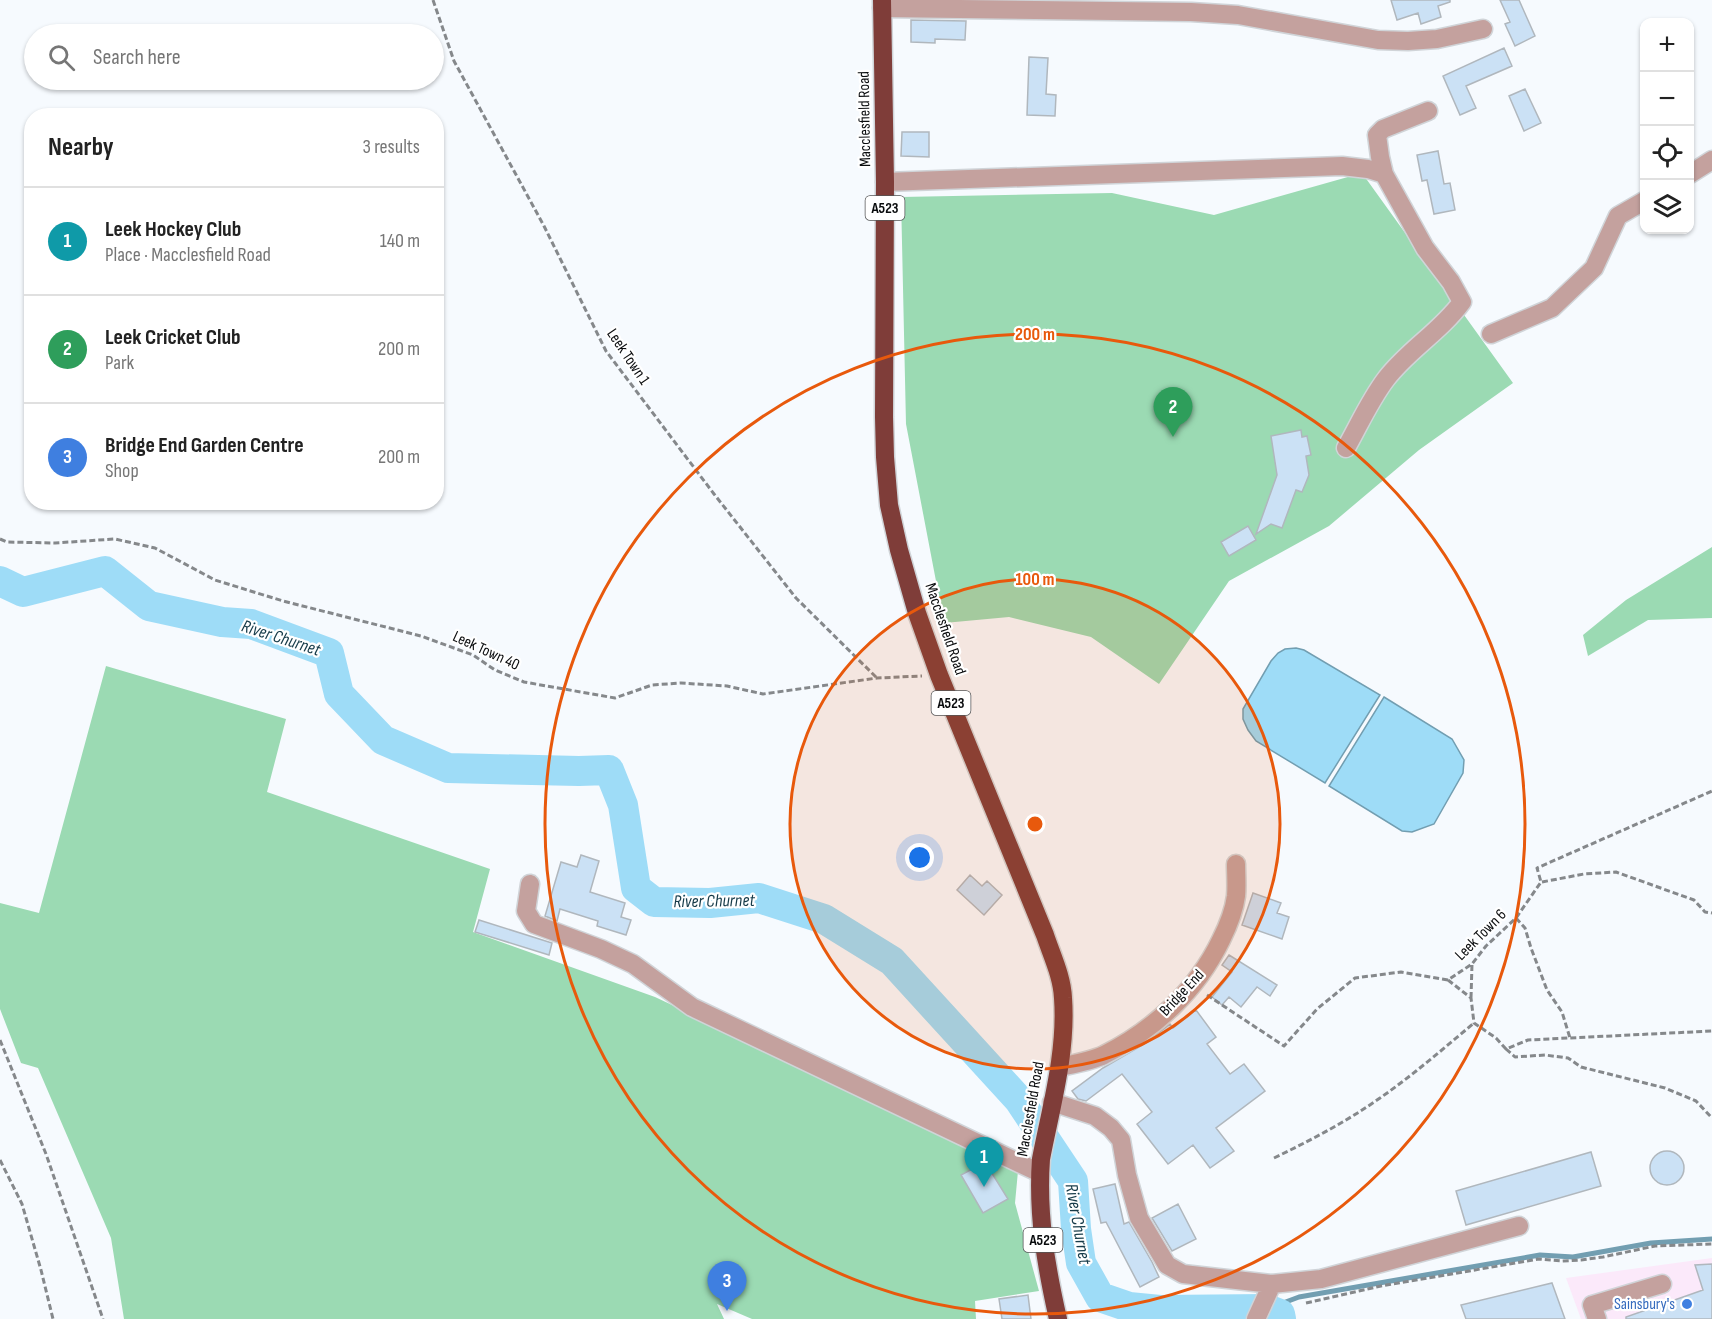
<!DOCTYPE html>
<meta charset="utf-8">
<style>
:root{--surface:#fff;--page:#f6f6f6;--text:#222;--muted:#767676;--line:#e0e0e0;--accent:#0b8043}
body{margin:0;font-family:"Sofia Sans Condensed",sans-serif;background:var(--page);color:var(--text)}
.controls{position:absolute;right:18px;top:18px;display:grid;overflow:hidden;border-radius:12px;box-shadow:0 2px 4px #0004}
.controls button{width:54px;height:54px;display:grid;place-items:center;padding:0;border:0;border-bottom:2px solid var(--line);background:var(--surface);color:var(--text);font:30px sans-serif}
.you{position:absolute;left:920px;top:858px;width:21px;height:21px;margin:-15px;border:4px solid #fff;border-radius:50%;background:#1a73e8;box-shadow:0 0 0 9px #1a73e833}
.badge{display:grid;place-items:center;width:39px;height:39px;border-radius:50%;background:var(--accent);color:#fff;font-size:20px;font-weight:700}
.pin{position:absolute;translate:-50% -50px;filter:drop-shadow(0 2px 3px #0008)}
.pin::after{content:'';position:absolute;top:32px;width:21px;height:18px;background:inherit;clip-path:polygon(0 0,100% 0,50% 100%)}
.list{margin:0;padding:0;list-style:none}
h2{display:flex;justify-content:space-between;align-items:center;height:78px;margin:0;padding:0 24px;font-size:26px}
h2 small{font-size:20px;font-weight:400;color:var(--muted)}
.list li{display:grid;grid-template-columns:39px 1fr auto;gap:18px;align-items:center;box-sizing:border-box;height:108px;padding:0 24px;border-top:2px solid var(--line)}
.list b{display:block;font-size:22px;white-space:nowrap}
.list p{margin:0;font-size:20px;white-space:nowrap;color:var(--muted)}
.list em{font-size:20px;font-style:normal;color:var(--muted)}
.icon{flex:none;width:33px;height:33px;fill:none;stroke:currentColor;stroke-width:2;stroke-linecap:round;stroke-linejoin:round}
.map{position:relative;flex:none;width:1712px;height:1319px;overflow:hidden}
.search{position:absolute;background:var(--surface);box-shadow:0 2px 4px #0004;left:24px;top:24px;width:420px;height:66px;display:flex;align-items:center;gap:15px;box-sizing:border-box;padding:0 21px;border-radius:33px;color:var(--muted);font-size:22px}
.panel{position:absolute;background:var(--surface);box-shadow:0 2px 4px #0004;left:24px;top:108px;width:420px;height:402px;border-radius:24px}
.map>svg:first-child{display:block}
.commercial{fill:#fbe9fa}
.green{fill:#9bdab3}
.water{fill:#9edcf7;stroke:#729eb1;stroke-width:1.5}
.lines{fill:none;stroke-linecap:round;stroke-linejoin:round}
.stream{stroke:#729eb1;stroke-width:5}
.river{stroke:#9edcf7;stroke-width:30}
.building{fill:#cbe1f5;stroke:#b0b7bd;stroke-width:1.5}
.minor-casing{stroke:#d0d4d8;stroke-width:21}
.highway-casing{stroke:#d0d4d8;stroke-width:21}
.path{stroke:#85888b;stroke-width:3;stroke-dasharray:6 3;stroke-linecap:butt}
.minor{stroke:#c4a19e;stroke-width:18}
.highway{stroke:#7f3d39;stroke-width:18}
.ring{fill:none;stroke:#e8590c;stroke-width:3}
.shop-dot{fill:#3f7fe0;stroke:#fff;stroke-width:2}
.labels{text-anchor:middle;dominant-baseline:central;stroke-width:4.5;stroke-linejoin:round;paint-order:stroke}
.shield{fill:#fff;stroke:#545556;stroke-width:1.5}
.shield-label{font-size:15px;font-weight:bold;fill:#0a0c0e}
.street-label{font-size:16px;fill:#0a0c0e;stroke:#fff}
.shop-label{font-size:16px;fill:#366cbe;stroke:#fff;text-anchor:end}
.water-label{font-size:18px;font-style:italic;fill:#163b49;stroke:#fff}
.centre{fill:#e8590c;stroke:#fff;stroke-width:3}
.ring-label{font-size:18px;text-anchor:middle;font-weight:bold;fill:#e8590c;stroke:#fff;stroke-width:4.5;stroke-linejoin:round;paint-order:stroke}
</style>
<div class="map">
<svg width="1712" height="1319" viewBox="0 0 1712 1319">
<rect width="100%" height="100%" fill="#f6fafe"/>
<!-- commercial -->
<path class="commercial" d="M 1712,1258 L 1712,1319 L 1581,1319 L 1566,1278 Z"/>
<!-- green -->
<path class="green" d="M 1362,173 L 1513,383 L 1419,450 L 1329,526 L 1229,581 L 1159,684 L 1091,637 L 1009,617 L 944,623 L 906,424 L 901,197 L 1112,193 L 1214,215 Z
M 1712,547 L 1712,618 L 1648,620 L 1588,656 L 1583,635 L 1626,600 Z
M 106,666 L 286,719 L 267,792 L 490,869 L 473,932 L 655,997 L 817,1073 L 1018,1171 L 1015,1203 L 1039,1291 L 975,1301 L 976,1319 L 752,1319 L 717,1304 L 724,1319 L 124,1319 L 111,1238 L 38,1068 L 21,1063 L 0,1009 L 0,903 L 39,913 Z"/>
<!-- water -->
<path class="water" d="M 1296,648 L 1304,650 L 1380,695 L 1325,783 L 1256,741 L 1248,730 L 1243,719 L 1243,709 L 1271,661 L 1278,653 L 1285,649 Z
M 1384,697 L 1452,739 L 1464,760 L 1463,773 L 1434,824 L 1412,832 L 1402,831 L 1329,786 Z"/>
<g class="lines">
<!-- stream -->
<path class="stream" d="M 1267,1309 L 1299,1297 L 1540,1255 L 1573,1257 L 1651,1243 L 1712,1239"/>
<!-- river -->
<path class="river" d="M 0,581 L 23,592 L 105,571 L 149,606 L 222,622 L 251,624 L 329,653 L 339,694 L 383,740 L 448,768 L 579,771 L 609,770 L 623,805 L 636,888 L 654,902 L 710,903 L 759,898 L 824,919 L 892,961 L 1019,1100 L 1073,1181 L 1076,1229 L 1081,1263 L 1100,1297 L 1129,1307 L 1160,1310 L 1267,1309 L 1280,1314 L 1281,1319"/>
</g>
<!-- building -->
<path class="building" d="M 1391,0 L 1450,0 L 1450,2 L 1438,6 L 1441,17 L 1421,24 L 1418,13 L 1397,20 Z
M 1500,0 L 1519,0 L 1535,36 L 1515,46 L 1505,24 L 1510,22 Z
M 911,20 L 966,21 L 965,40 L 935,39 L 935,43 L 911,42 Z
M 1504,48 L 1512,66 L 1466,86 L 1476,108 L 1460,115 L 1443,76 Z
M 1029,57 L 1048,58 L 1046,94 L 1056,95 L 1055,116 L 1027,115 Z
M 1525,89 L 1541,123 L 1524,131 L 1509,96 Z
M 902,132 L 929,132 L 929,157 L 901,156 Z
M 1438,151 L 1444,184 L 1450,183 L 1455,210 L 1434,214 L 1427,180 L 1422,181 L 1417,155 Z
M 1301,430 L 1302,437 L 1307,436 L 1311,455 L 1306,456 L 1309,475 L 1302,492 L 1296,490 L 1282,528 L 1271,524 L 1256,534 L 1277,475 L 1271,436 Z
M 1248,526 L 1256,540 L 1229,556 L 1221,542 Z
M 581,855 L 599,861 L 590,892 L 625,903 L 621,917 L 631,920 L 626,935 L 597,926 L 598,921 L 560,909 L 557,921 L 545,916 L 561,862 L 577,867 Z
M 970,875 L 982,886 L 987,881 L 1002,895 L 984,915 L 957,890 Z
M 1253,893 L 1281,903 L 1277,913 L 1289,917 L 1282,939 L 1242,925 Z
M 479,920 L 552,943 L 549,955 L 475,932 Z
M 1229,955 L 1277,985 L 1270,996 L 1257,987 L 1241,1007 L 1229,997 L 1222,1005 L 1212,997 L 1232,972 L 1222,965 Z
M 1196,1010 L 1216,1037 L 1207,1044 L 1230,1074 L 1244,1064 L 1265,1091 L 1216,1128 L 1234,1151 L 1210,1168 L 1193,1145 L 1168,1164 L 1137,1124 L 1152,1112 L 1122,1074 L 1086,1101 L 1078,1099 L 1072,1091 L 1103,1068 L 1146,1043 L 1170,1024 L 1173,1028 Z
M1650 1168a17 17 0 1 1 34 0a17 17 0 1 1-34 0Z
M 1591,1152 L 1601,1186 L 1466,1225 L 1456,1191 Z
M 985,1162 L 1008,1199 L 983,1213 L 961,1175 Z
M 1115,1184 L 1124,1224 L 1129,1222 L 1152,1262 L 1159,1277 L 1140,1287 L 1106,1222 L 1101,1223 L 1093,1189 Z
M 1178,1204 L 1196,1239 L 1172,1251 L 1152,1218 Z
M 1712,1264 L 1712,1319 L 1626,1319 L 1626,1317 L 1703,1290 L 1695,1265 Z
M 1552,1283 L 1565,1319 L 1466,1319 L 1461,1305 Z
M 1028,1295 L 1031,1319 L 1002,1319 L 999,1299 Z"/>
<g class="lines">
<!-- minor casing -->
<g class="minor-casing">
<path id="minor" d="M 882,8 L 1191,12 L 1238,15 L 1378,40 L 1408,41 L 1437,39 L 1483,29
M 1384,174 L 1380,157 L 1377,135 L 1383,129 L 1428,111
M 1690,174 L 1712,160
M 885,182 L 1342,166 L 1368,169 L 1384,174 L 1425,248 L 1451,282 L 1462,302 C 1440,332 1408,350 1386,379 C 1370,400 1359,425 1346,448
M 1491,334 L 1552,308 L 1594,268 L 1618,216 L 1644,201
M 530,884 L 526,911 L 534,924 L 601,949 L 633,964 L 692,1007 L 1040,1173
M 1060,1067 C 1074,1064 1091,1061 1104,1055 C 1154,1030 1197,990 1221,940 C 1228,926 1234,912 1236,896 C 1237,886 1236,874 1236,864
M 1052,1102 L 1095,1116 L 1111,1128 L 1121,1140 L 1127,1175 L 1139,1218 L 1167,1265 L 1183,1274 L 1272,1284 L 1321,1279 L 1519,1226
M 1256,1319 L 1272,1284
M 1597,1319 L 1592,1305 L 1662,1284"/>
</g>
<!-- highway casing -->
<g class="highway-casing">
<path id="highway" d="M 882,0 L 885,182 L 884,417 L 885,457 L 889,505 L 899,550 L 917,613 L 939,675 L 1045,935 C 1052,956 1062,976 1063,998 C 1067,1052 1051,1107 1041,1159 C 1037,1214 1046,1266 1058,1319"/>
</g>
<!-- path -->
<path class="path" d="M 433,0 L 454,61 L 544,226 L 606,351 L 714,494 L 796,598 L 877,678
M 0,539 L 7,542 L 55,543 L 115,539 L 155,548 L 215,580 L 283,601 L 421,636 L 473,655 L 495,670 L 524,682 L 615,698 L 652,685 L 681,683 L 727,686 L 763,694 L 877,678 L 922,676
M 1542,882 L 1584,874 L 1616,872 L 1694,900 L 1705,912 L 1712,913
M 1516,918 L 1525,928 L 1531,948 L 1547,990 L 1562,1012 L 1570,1038
M 1448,980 L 1471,998 L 1474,1023 L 1496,1038 L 1506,1049 L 1528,1040 L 1712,1031
M 1207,995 L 1284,1046 L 1317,1009 L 1355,978 L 1401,972 L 1448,980 L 1472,964 L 1486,946 L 1516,918 L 1541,882 L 1537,868 L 1712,791
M 1471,998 L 1472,964
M 0,1040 L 46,1154 L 103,1319
M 1506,1049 L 1515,1057 L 1545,1055 L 1568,1058 L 1581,1067 L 1665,1088 L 1696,1101 L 1712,1118
M 1274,1158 C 1311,1140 1346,1122 1380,1098 C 1413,1075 1443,1049 1474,1023
M 0,1160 L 22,1204 L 41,1270 L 53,1319
M 1306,1303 L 1381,1286 L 1539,1259 L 1562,1261 L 1581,1260 L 1603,1257 L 1655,1246 L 1712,1244"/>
<!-- minor -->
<use href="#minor" class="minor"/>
<!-- highway -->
<use href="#highway" class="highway"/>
</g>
<!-- distance rings -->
<circle cx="1035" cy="824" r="245" fill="#e8590c" fill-opacity=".12"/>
<g class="ring">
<circle cx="1035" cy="824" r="245"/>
<circle cx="1035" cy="824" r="490"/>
</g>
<!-- markers -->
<circle class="shop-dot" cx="1687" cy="1304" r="6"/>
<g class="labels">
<!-- shield labels -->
<g class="shield">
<rect x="865.5" y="196" width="39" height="24" rx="4.5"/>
<rect x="931.5" y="691" width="39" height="24" rx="4.5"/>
<rect x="1023.5" y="1228" width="39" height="24" rx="4.5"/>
</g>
<g class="shield-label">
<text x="885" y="208">A523</text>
<text x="951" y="703">A523</text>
<text x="1043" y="1240">A523</text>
</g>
<!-- street labels -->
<g class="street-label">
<text transform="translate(865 119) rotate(-91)">Macclesfield Road</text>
<text transform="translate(628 357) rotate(56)">Leek Town 1</text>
<text transform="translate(945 629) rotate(71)">Macclesfield Road</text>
<text transform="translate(486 651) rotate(25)">Leek Town 40</text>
<text transform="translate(1481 935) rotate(-45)">Leek Town 6</text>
<text transform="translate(1182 993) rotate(-47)">Bridge End</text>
<text transform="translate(1031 1109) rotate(-80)">Macclesfield Road</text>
</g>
<!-- shop labels -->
<g class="shop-label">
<text x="1675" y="1304">Sainsbury's</text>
</g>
<!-- water labels -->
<g class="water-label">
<text transform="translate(281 638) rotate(18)">River Churnet</text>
<text transform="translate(714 901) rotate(-1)">River Churnet</text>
<text transform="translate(1078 1224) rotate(80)">River Churnet</text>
</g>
</g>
<circle cx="1035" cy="824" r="9" class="centre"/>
<g class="ring-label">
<text x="1035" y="340">200 m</text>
<text x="1035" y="585">100 m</text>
</g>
</svg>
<div class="controls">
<button>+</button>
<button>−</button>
<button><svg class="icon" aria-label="locate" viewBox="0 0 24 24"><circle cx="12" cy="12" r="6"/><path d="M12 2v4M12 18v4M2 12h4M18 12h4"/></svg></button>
<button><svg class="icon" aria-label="layers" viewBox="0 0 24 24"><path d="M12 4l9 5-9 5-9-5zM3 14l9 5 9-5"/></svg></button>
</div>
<div class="you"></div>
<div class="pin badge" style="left:984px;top:1187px;background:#0f9aa8">1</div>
<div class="pin badge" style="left:1173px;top:437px;background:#2e9e5b">2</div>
<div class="pin badge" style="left:727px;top:1311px;background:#3f7fe0">3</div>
<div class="search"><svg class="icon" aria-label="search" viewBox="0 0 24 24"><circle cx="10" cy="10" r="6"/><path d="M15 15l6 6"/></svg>Search here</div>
<section class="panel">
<h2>Nearby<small>3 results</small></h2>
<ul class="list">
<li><span class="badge" style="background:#0f9aa8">1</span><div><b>Leek Hockey Club</b><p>Place · Macclesfield Road</p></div><em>140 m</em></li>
<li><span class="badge" style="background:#2e9e5b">2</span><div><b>Leek Cricket Club</b><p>Park</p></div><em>200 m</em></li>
<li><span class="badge" style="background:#3f7fe0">3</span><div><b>Bridge End Garden Centre</b><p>Shop</p></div><em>200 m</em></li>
</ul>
</section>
</div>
